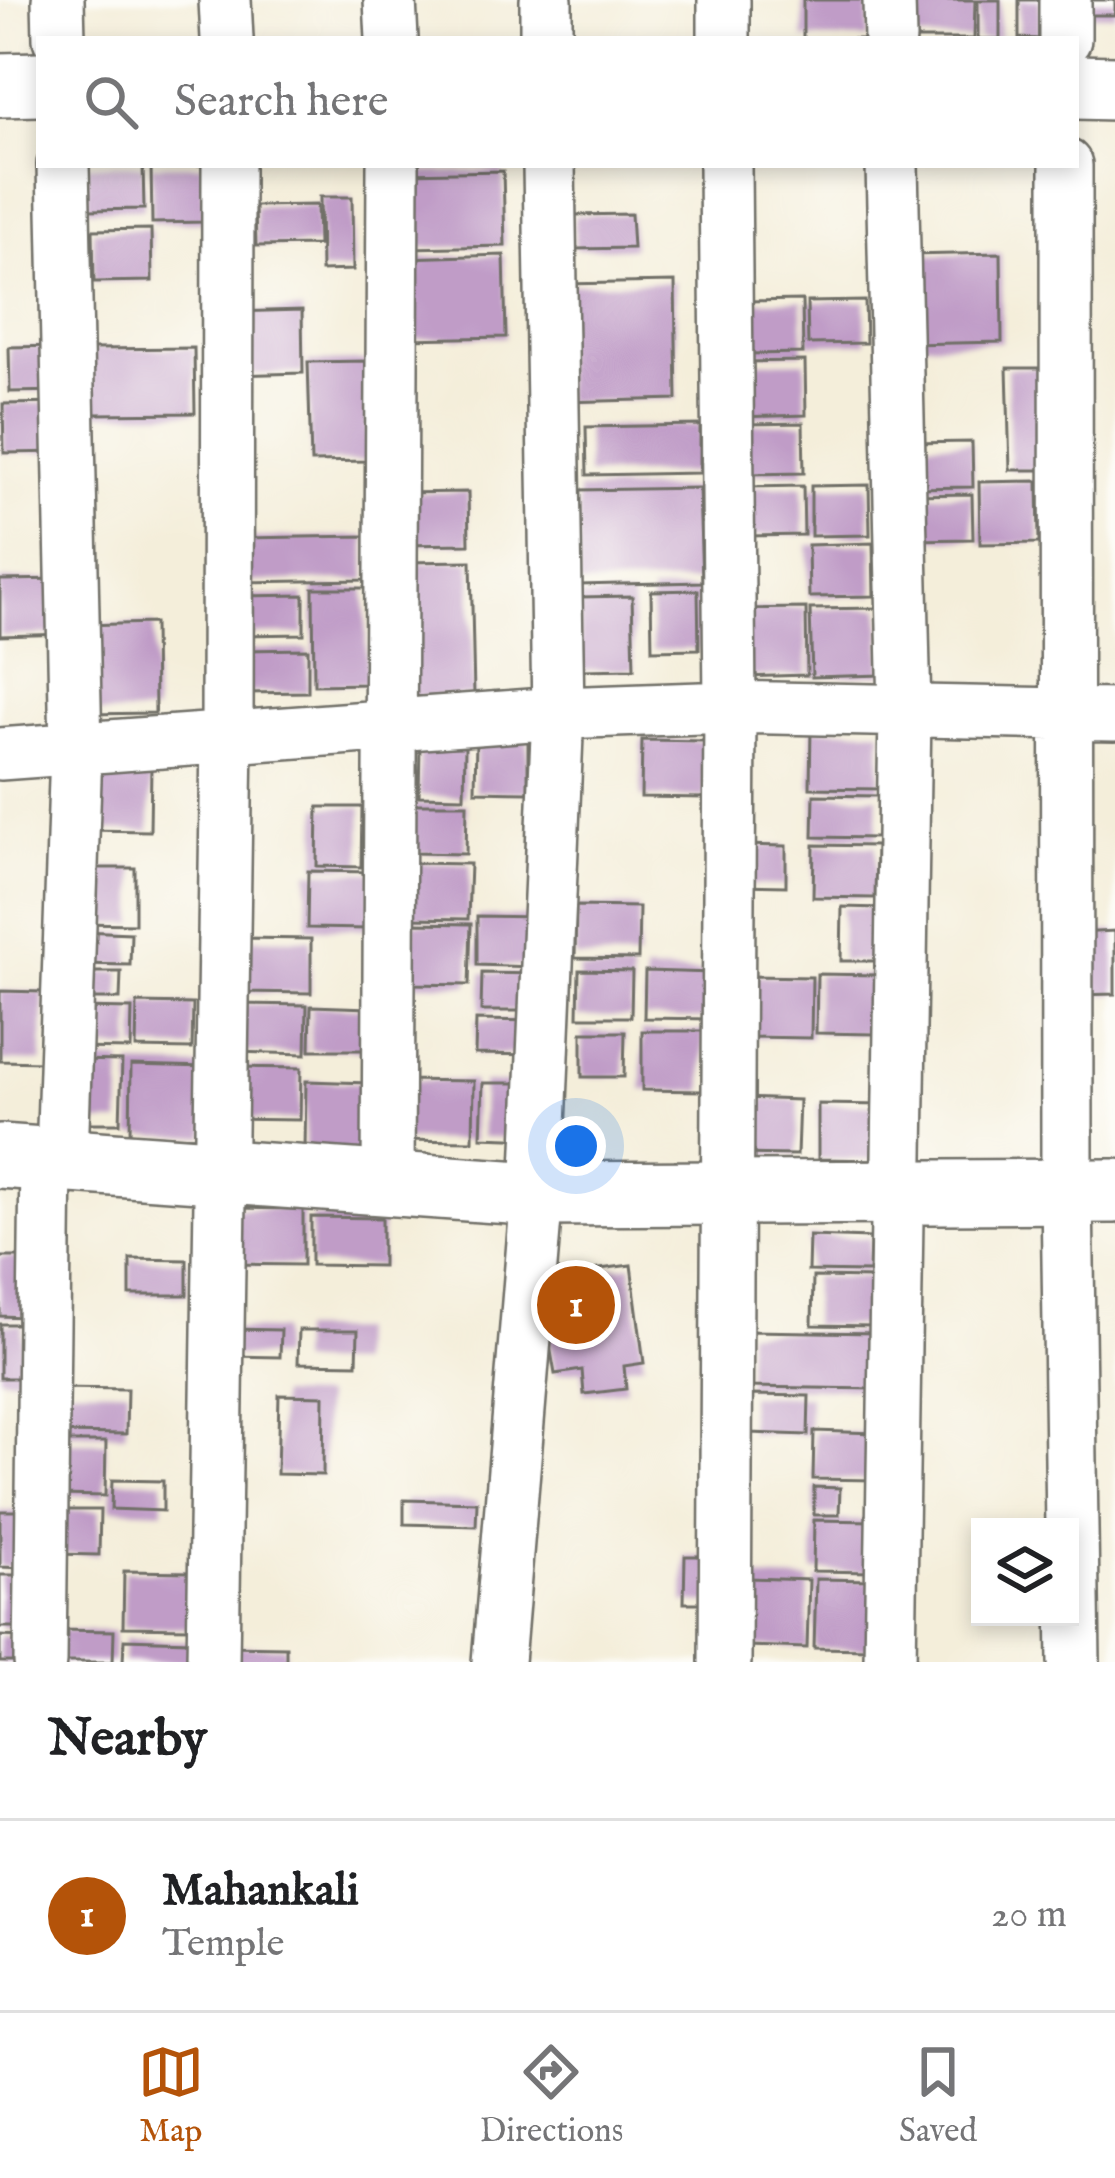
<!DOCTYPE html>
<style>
:root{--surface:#fff;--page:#f2f2f2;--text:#202124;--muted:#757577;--line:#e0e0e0;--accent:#b45309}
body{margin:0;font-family:"IM FELL English",serif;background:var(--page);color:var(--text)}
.controls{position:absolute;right:36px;bottom:36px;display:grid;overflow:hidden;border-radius:0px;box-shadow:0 6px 18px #0003}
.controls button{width:108px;height:108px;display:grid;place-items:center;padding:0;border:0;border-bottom:3px solid var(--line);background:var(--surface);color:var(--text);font:60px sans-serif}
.you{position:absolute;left:576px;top:1146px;width:42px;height:42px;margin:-30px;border:9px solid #fff;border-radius:50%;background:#1a73e8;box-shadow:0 0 0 18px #1a73e833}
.badge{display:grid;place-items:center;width:78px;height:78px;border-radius:50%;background:var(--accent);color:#fff;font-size:39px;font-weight:700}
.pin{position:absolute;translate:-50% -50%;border:6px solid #fff;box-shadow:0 3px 12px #0006}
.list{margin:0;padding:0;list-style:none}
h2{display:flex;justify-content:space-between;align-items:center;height:156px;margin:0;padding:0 48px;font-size:51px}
h2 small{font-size:39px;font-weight:400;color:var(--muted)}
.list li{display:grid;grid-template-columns:78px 1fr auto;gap:36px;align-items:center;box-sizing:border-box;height:192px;padding:0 48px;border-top:3px solid var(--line)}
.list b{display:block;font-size:45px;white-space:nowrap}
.list p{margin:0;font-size:39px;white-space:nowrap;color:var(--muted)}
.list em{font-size:39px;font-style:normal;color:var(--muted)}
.icon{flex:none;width:66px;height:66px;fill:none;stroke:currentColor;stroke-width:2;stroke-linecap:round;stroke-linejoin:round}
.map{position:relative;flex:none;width:1115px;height:1662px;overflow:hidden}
.search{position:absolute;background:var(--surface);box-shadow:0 6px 18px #0003;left:36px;right:36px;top:36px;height:132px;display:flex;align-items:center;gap:30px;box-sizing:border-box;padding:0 42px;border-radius:0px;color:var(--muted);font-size:45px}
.sheet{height:348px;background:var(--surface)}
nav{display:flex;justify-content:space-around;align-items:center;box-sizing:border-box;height:168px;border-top:3px solid var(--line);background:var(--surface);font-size:33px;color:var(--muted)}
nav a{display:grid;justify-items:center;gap:6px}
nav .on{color:var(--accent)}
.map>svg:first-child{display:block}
.building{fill:#c09cc7}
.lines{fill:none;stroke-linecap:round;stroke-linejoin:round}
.minor-casing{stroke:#716f68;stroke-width:56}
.tertiary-casing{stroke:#716f68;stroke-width:68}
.minor{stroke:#fff;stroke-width:51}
.tertiary{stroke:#fff;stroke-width:63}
</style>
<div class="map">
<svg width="1115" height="1662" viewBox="0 0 1115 1662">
<rect width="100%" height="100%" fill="#fdfcf7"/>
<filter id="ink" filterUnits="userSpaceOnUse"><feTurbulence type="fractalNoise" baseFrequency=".00833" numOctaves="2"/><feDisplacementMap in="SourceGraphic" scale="24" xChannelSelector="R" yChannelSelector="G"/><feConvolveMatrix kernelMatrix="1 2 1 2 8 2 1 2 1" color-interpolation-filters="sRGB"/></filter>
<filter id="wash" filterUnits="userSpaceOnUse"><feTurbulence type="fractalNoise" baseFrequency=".004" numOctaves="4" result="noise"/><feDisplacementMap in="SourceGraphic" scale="48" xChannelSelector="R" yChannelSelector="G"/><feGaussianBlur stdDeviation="2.7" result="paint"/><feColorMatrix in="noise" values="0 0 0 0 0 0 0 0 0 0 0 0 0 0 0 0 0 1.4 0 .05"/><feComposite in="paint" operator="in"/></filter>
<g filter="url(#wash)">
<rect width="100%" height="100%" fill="#f4eeda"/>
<g id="blocks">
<!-- building -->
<path class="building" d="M 803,0 L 869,0 L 868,39 L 803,39 Z
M 909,0 L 975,0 L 974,39 L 909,39 Z
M 978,0 L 1000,0 L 1000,39 L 978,39 Z
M 1019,0 L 1040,0 L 1040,39 L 1019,38 Z
M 1091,0 L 1115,0 L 1115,15 L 1091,15 Z
M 87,165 L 143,165 L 144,209 L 88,210 Z
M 151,165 L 203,165 L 204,222 L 152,223 Z
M 503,171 L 505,246 L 408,248 L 407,173 Z
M 320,197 L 352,197 L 353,270 L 321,271 Z
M 317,205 L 318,245 L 256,246 L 255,206 Z
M 631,214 L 633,248 L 575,249 L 574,215 Z
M 151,229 L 152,281 L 94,282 L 93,230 Z
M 1001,253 L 1002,342 L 909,344 L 908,255 Z
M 504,255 L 506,337 L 406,339 L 404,258 Z
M 675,282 L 677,399 L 564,402 L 562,284 Z
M 802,300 L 803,353 L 743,354 L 742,301 Z
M 865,301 L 866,343 L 808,344 L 807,302 Z
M 302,310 L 303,373 L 232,375 L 231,312 Z
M 60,346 L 61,391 L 10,392 L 9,347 Z
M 194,348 L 195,413 L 93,414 L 92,349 Z
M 366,361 L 368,461 L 311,462 L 308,362 Z
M 805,361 L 806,415 L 739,417 L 738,362 Z
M 1007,368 L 1043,368 L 1045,470 L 1010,470 Z
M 63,403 L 64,452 L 4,453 L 3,404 Z
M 803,423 L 804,473 L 743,474 L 742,424 Z
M 700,425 L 700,473 L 587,475 L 586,427 Z
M 972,442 L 973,487 L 911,488 L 910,443 Z
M 1038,481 L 1039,543 L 980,544 L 979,482 Z
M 869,485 L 870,535 L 811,536 L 811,486 Z
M 803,486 L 804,535 L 745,536 L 744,487 Z
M 699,488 L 702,582 L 579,585 L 578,490 Z
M 468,492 L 469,544 L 399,545 L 398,493 Z
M 972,494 L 973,539 L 910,540 L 910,495 Z
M 365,536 L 366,580 L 239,582 L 238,538 Z
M 873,543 L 874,596 L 809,597 L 808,545 Z
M 471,561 L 474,695 L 407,697 L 404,562 Z
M 66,579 L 67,634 L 0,636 L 0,580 Z
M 313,588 L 365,588 L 367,684 L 314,685 Z
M 698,590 L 699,649 L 652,650 L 651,591 Z
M 304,595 L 304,634 L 241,635 L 240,596 Z
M 632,596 L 634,669 L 581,670 L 579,597 Z
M 806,608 L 807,675 L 741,677 L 739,609 Z
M 880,608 L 882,675 L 812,677 L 810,609 Z
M 154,623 L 155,713 L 85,714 L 84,625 Z
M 308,649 L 308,692 L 244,693 L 243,650 Z
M 811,729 L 881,730 L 880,789 L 810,788 Z
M 476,739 L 528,740 L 528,792 L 475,791 Z
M 642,740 L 706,741 L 705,798 L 641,797 Z
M 420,746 L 465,747 L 464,797 L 419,796 Z
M 86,764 L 151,766 L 150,831 L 85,830 Z
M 814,795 L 878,796 L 877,838 L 813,837 Z
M 414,804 L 467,804 L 466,854 L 412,853 Z
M 318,807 L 362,807 L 361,867 L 317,866 Z
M 736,845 L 786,846 L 786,886 L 736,885 Z
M 814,845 L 876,846 L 875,898 L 813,897 Z
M 412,863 L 470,864 L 468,919 L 411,918 Z
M 82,868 L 135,868 L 135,924 L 80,923 Z
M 308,871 L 372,872 L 370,929 L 307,928 Z
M 576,906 L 639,907 L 638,959 L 575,958 Z
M 842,907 L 882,908 L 880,961 L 841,961 Z
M 477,916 L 535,917 L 534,967 L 477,965 Z
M 413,923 L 471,924 L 469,985 L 412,984 Z
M 80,931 L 131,933 L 130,965 L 79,964 Z
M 1115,931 L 1115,994 L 1077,995 L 1077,933 Z
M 243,938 L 311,939 L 311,993 L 242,992 Z
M 579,970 L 632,971 L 631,1017 L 578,1017 Z
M 645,971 L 714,973 L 713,1019 L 644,1018 Z
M 79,972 L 121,972 L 120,999 L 78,999 Z
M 482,973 L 542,974 L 542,1011 L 481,1011 Z
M 817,974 L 878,975 L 876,1034 L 816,1033 Z
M 747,976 L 812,977 L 811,1038 L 747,1037 Z
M 0,991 L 43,992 L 42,1062 L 0,1061 Z
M 137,1003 L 193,1004 L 192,1049 L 136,1048 Z
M 234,1004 L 307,1005 L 306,1054 L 234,1052 Z
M 311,1006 L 369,1008 L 368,1050 L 310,1050 Z
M 76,1008 L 132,1009 L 131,1049 L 76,1048 Z
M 476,1020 L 536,1021 L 535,1055 L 475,1054 Z
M 642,1031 L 704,1031 L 703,1091 L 642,1090 Z
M 582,1032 L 625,1032 L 624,1077 L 582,1077 Z
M 75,1060 L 122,1061 L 120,1123 L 74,1123 Z
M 131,1065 L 207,1067 L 205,1137 L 130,1135 Z
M 231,1067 L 301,1068 L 300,1120 L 230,1119 Z
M 399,1080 L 474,1081 L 473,1141 L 397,1140 Z
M 306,1081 L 368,1083 L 367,1153 L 305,1152 Z
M 483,1083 L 536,1083 L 535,1139 L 481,1137 Z
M 741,1098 L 799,1100 L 797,1155 L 740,1154 Z
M 818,1104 L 884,1105 L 884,1160 L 818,1159 Z
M 230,1208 L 303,1209 L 303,1265 L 230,1264 Z
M 311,1217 L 382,1218 L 382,1266 L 311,1265 Z
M 809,1236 L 870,1238 L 869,1272 L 808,1271 Z
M 0,1257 L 25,1257 L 25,1317 L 0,1316 Z
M 130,1259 L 187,1260 L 187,1295 L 130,1295 Z
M 631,1265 L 644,1363 L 624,1366 L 626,1389 L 584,1394 L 582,1370 L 555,1374 L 538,1277 Z
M 813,1277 L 875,1278 L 874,1326 L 812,1325 Z
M 0,1324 L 22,1324 L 21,1378 L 0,1378 Z
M 230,1329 L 281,1330 L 280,1357 L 230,1356 Z
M 299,1330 L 358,1330 L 357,1364 L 298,1363 Z
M 747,1331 L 877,1333 L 875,1389 L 747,1387 Z
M 57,1388 L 127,1389 L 126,1434 L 56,1433 Z
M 279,1395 L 324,1396 L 323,1475 L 277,1474 Z
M 749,1395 L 809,1396 L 808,1435 L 749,1433 Z
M 814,1431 L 875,1433 L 875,1480 L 813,1479 Z
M 60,1442 L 106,1442 L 105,1496 L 59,1495 Z
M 112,1480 L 163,1481 L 163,1511 L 111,1509 Z
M 814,1487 L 840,1488 L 839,1515 L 814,1515 Z
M 404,1500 L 477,1502 L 476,1526 L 404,1524 Z
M 55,1510 L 100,1510 L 99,1555 L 54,1554 Z
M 0,1511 L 27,1511 L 25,1568 L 0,1567 Z
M 814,1520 L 875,1521 L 874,1572 L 813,1571 Z
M 685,1556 L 711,1556 L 710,1603 L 684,1603 Z
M 124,1571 L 192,1572 L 191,1628 L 123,1627 Z
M 0,1575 L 22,1575 L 21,1627 L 0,1627 Z
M 749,1578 L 809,1580 L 807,1648 L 747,1646 Z
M 816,1579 L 873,1580 L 872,1649 L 814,1648 Z
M 57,1630 L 114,1631 L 113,1662 L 57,1662 Z
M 0,1636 L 22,1637 L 22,1662 L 0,1662 Z
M 124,1639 L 189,1641 L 189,1662 L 123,1662 Z
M 221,1646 L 286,1647 L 286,1662 L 220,1662 Z"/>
</g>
</g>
<g filter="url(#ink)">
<use href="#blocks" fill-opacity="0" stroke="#716f68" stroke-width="3"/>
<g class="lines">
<!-- minor casing -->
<g class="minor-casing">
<path id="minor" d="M 58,0 L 59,39
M 225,0 L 227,39
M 390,0 L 392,39
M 546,0 L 546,39
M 724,0 L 724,39
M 889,0 L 890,39
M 1065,0 L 1065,39
M 1066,165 L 1067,1193 L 1074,1662
M 0,754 L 558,713 L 730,707 L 1115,715
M 62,1157 L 76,750 L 63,165
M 388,1182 L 393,165
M 40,1662 L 46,1158
M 213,1662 L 227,737 L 228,165
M 498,1662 L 537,1194 L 558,713 L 549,165
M 725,1662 L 730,707 L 725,165
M 890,1662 L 905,712 L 892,165"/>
</g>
<!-- tertiary casing -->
<g class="tertiary-casing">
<path id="tertiary" d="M 0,85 L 39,84
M 1076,87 L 1115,88
M 0,1156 L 537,1194 L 1115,1191"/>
</g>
<!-- minor -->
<use href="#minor" class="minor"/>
<!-- tertiary -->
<use href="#tertiary" class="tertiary"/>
</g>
</g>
</svg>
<div class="controls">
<button><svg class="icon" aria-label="layers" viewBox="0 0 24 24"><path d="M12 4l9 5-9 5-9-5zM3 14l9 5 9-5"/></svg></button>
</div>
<div class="you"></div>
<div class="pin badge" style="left:576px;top:1305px">1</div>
<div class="search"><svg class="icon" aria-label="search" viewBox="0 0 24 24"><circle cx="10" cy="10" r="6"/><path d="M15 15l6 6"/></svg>Search here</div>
</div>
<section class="sheet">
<h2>Nearby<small></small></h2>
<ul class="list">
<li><span class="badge">1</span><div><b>Mahankali</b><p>Temple</p></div><em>20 m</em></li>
</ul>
</section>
<nav>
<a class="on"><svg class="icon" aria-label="map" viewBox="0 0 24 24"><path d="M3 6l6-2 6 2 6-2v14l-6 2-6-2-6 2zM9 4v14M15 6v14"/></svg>Map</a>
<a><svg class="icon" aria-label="directions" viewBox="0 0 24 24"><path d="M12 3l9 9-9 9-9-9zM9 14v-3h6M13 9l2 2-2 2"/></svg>Directions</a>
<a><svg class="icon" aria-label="saved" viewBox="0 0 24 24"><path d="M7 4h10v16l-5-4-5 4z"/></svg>Saved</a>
</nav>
